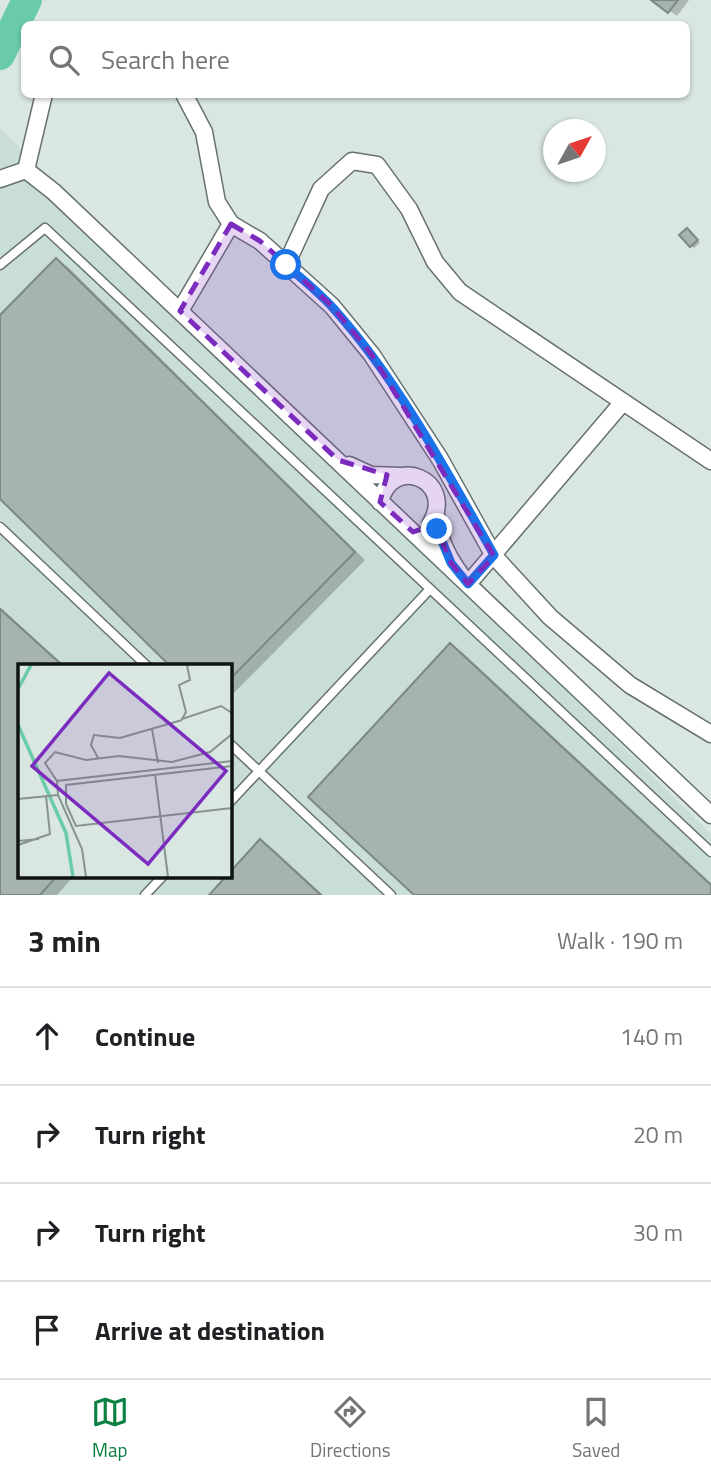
<!DOCTYPE html>
<meta charset="utf-8">
<style>
:root{--surface:#fff;--page:#f2f2f2;--text:#202124;--muted:#757577;--line:#e0e0e0;--accent:#0b8043}
body{margin:0;font-family:"Titillium Web",sans-serif;background:var(--page);color:var(--text)}
.compass{position:absolute;left:543px;top:119px;width:63px;height:63px;border-radius:50%;background:var(--surface);box-shadow:0 2px 5px #0004;rotate:50deg}
.stop{position:absolute;width:21px;height:21px;margin:-16px;border:5px solid #1a73e8;border-radius:50%;background:#fff}
.stop.end{background:#1a73e8;border-color:#fff;box-shadow:0 2px 7px #0008}
.list{margin:0;padding:0;list-style:none}
h2{display:flex;justify-content:space-between;align-items:center;height:91px;margin:0;padding:0 28px;font-size:30px}
h2 small{font-size:23px;font-weight:400;color:var(--muted)}
.list li{display:grid;grid-template-columns:46px 1fr auto;gap:21px;align-items:center;box-sizing:border-box;height:98px;padding:0 28px;border-top:2px solid var(--line)}
.list b{display:block;font-size:26px;white-space:nowrap}
.list em{font-size:23px;font-style:normal;color:var(--muted)}
.icon{flex:none;width:38px;height:38px;fill:none;stroke:currentColor;stroke-width:2;stroke-linecap:round;stroke-linejoin:round}
.map{position:relative;flex:none;width:711px;height:895px;overflow:hidden}
.search{position:absolute;background:var(--surface);box-shadow:0 2px 5px #0004;left:21px;right:21px;top:21px;height:77px;display:flex;align-items:center;gap:18px;box-sizing:border-box;padding:0 24px;border-radius:10px;color:var(--muted);font-size:26px}
.sheet{height:483px;background:var(--surface)}
nav{display:flex;justify-content:space-around;align-items:center;box-sizing:border-box;height:98px;border-top:2px solid var(--line);background:var(--surface);font-size:19px;color:var(--muted)}
nav a{display:grid;justify-items:center;gap:4px}
nav .on{color:var(--accent)}
.map>svg:first-child{display:block}
.built{fill:#c9ded5;fill-rule:evenodd}
.shadow{fill:#0003}
.lines{fill:none;stroke-linecap:round;stroke-linejoin:round}
.river{stroke:#69cba8;stroke-width:30}
.building{fill:#a7b3ae;stroke:#7c8883;stroke-width:2}
.lane-casing{stroke:#67726d;stroke-width:11}
.street-casing{stroke:#67726d;stroke-width:19}
.lane{stroke:#fff;stroke-width:8}
.street{stroke:#fff;stroke-width:16}
.route{stroke:#1a73e8;stroke-width:9}
.marked{fill:#7b2cbf;fill-opacity:0.2;stroke:#7b2cbf;stroke-width:5;stroke-dasharray:14 9;stroke-linejoin:round}
.inset-river{fill:none;stroke:#69cba8;stroke-width:3.5}
.inset-road{fill:none;stroke:#88928e;stroke-width:2}
.view{fill:#7b2cbf;fill-opacity:0.15;stroke:#7b2cbf;stroke-width:3.5}
.inset-edge{fill:none;stroke:#0f1312;stroke-width:3.5}
</style>
<div class="map">
<svg width="711" height="895" viewBox="0 0 711 895">
<rect width="100%" height="100%" fill="#d9e6e1"/>
<!-- built -->
<path class="built" d="M 0,128 L 711,834 L 711,895 L 0,895 ZM 19,666 L 229,666 L 229,876 L 19,876 Z"/>
<!-- shadow -->
<path class="shadow" d="M 654,0 L 689,0 L 677,16 Z
M 688,230 L 700,243 L 694,248 L 691,246 Z
M 56,260 L 68,267 L 365,560 L 229,698 L 229,666 L 0,496 L 0,318 Z
M 0,607 L 65,666 L 19,666 L 19,876 L 74,876 L 57,895 L 0,895 Z
M 451,646 L 462,652 L 711,883 L 711,895 L 417,895 Z
M 261,841 L 272,848 L 323,895 L 211,895 Z"/>
<g class="lines">
<!-- river -->
<path class="river" d="M 0,55 L 27,0"/>
</g>
<!-- building -->
<path class="building" d="M 651,0 L 678,0 L 668,13 Z
M 687,228 L 698,240 L 690,247 L 679,235 Z
M 56,258 L 355,552 L 229,680 L 229,666 L 170,666 L 0,499 L 0,315 Z
M 0,609 L 63,666 L 19,666 L 19,876 L 57,876 L 40,895 L 0,895 Z
M 450,643 L 711,885 L 711,895 L 414,895 L 308,797 Z
M 260,839 L 321,895 L 209,895 Z"/>
<g class="lines">
<!-- lane casing -->
<g class="lane-casing">
<path id="lane" d="M 0,265 L 45,228 L 711,852
M 0,527 L 147,666
M 229,743 L 391,895
M 229,803 L 430,589
M 145,895 L 163,876"/>
</g>
<!-- street casing -->
<g class="street-casing">
<path id="street" d="M 184,94 L 204,132 L 217,202 L 231,224 L 260,241 L 332,306 L 372,355 L 440,459 L 494,556 L 550,617 L 630,685 L 711,734
M 26,170 L 44,94
M 0,179 L 26,170 L 54,192 L 711,815
M 286,265 L 321,189 L 352,161 L 377,165 L 409,209 L 435,262 L 460,292 L 711,461
M 180,311 L 231,224
M 349,465 L 371,475 L 401,476
M 380,502 C 392,453 456,480 431,523
M 436,514 C 438,541 451,563 468,584 L 623,402"/>
</g>
<!-- lane -->
<use href="#lane" class="lane"/>
<!-- street -->
<use href="#street" class="street"/>
</g>
<g class="lines">
<!-- route -->
<path class="route" d="M 286,265 C 302,279 320,293 334,309 C 399,382 446,470 494,555 L 468,584 L 451,563 L 437,529"/>
</g>
<!-- marked area -->
<path class="marked" d="M 231,224 L 260,241 L 332,306 L 372,355 L 494,556 L 468,584 L 451,563 L 435,524 L 413,532 L 380,502 L 387,475 L 338,460 L 180,311 Z"/>
<!-- overview -->
<g transform="translate(18 664)">
<rect width="214" height="214" fill="#d9e6e1"/>
<path class="inset-river" d="M 0,25 L 13,1M 0,61 L 48,169 L 55,213"/>
<path class="inset-road" d="M 169,1 L 172,16 L 161,21 L 168,48 L 164,55 L 203,42 L 214,49M 134,65 L 140,99M 80,94 L 73,81 L 76,71 L 102,74 L 164,56M 214,102 L 48,121 L 48,140 L 58,162 L 214,144M 137,110 L 150,213M 39,117 L 27,99 L 37,88 L 68,96 L 101,92 L 154,98 L 192,88 L 214,70M 0,135 L 40,131M 0,177 L 21,175M 0,181 L 32,170 L 28,132M 68,213 L 64,185 L 40,131 L 39,117 L 214,97"/>
<path class="view" d="M 91,9 L 208,107 L 130,200 L 14,102 Z"/>
<rect width="214" height="214" class="inset-edge"/>
</g>
</svg>
<svg class="compass" viewBox="-18 -18 36 36"><path d="M0-13l5 13h-10z" fill="#e53935"/><path d="M0 13l5-13h-10z" fill="#757577"/></svg>
<div class="stop" style="left:286px;top:265px"></div>
<div class="stop end" style="left:437px;top:529px"></div>
<div class="search"><svg class="icon" aria-label="search" viewBox="0 0 24 24"><circle cx="10" cy="10" r="6"/><path d="M15 15l6 6"/></svg>Search here</div>
</div>
<section class="sheet">
<h2>3 min<small>Walk · 190 m</small></h2>
<ul class="list">
<li><svg class="icon" aria-label="ahead" viewBox="0 0 24 24"><path d="M12 20V5M6 11l6-6 6 6"/></svg><div><b>Continue</b></div><em>140 m</em></li>
<li><svg class="icon" aria-label="right" viewBox="0 0 24 24"><path d="M7 20v-9h11M14 6l5 5-5 5"/></svg><div><b>Turn right</b></div><em>20 m</em></li>
<li><svg class="icon" aria-label="right" viewBox="0 0 24 24"><path d="M7 20v-9h11M14 6l5 5-5 5"/></svg><div><b>Turn right</b></div><em>30 m</em></li>
<li><svg class="icon" aria-label="arrive" viewBox="0 0 24 24"><path d="M6 21V4h12l-3 4 3 4H6"/></svg><div><b>Arrive at destination</b></div></li>
</ul>
</section>
<nav>
<a class="on"><svg class="icon" aria-label="map" viewBox="0 0 24 24"><path d="M3 6l6-2 6 2 6-2v14l-6 2-6-2-6 2zM9 4v14M15 6v14"/></svg>Map</a>
<a><svg class="icon" aria-label="directions" viewBox="0 0 24 24"><path d="M12 3l9 9-9 9-9-9zM9 14v-3h6M13 9l2 2-2 2"/></svg>Directions</a>
<a><svg class="icon" aria-label="saved" viewBox="0 0 24 24"><path d="M7 4h10v16l-5-4-5 4z"/></svg>Saved</a>
</nav>
